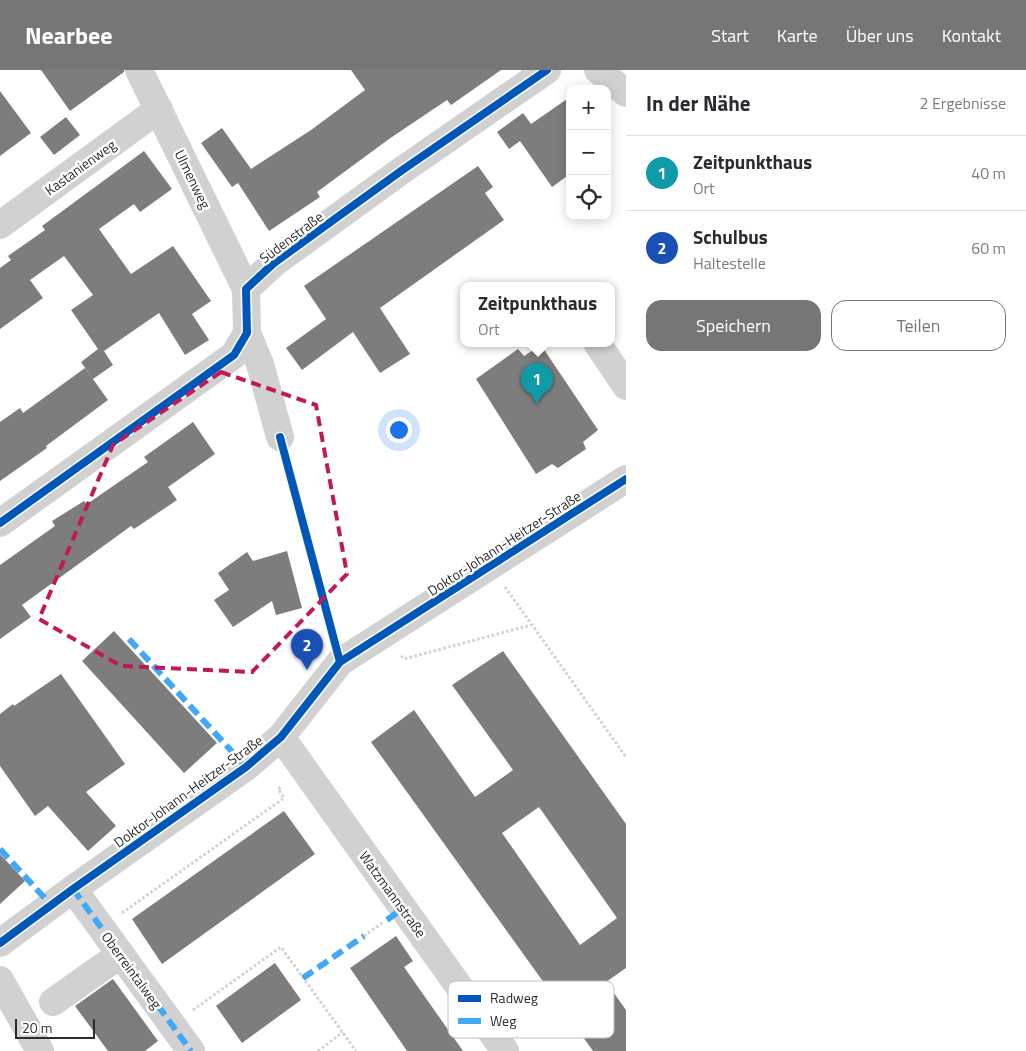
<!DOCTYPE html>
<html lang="de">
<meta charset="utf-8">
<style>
:root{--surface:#fff;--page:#f2f2f3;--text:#2b2b33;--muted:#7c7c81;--line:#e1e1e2;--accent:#767676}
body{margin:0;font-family:"Titillium Web",sans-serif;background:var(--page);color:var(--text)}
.controls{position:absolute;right:15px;top:15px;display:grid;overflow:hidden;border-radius:10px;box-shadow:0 2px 12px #0003}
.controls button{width:45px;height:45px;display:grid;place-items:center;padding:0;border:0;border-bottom:1px solid var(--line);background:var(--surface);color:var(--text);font:25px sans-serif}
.scale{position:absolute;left:15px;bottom:12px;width:80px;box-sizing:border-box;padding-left:5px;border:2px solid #2c2c2c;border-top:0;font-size:14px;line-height:18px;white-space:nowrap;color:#2c2c2c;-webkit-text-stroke:4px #fff;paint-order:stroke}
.you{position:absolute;left:398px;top:359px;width:18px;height:18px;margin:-12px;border:4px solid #fff;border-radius:50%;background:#1a73e8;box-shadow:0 0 0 8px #1a73e833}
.badge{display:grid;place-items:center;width:32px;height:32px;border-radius:50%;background:var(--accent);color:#fff;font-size:16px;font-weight:700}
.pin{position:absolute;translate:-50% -41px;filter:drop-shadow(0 1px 2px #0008)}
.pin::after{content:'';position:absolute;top:26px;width:18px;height:15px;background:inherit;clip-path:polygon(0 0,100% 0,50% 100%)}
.popup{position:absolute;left:460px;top:212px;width:155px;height:65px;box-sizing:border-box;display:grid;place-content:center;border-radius:10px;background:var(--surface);filter:drop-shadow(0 1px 4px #0005);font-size:16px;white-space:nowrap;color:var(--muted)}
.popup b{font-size:19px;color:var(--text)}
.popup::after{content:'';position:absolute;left:50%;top:100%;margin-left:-10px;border:10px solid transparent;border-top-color:var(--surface)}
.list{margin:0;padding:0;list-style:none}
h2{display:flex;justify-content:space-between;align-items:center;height:65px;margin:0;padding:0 20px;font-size:21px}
h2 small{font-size:16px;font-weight:400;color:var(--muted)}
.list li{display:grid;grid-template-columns:32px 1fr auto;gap:15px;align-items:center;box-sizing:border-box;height:75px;padding:0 20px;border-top:1px solid var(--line)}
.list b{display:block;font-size:19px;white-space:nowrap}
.list p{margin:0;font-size:16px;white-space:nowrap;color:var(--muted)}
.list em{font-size:16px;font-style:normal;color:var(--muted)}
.actions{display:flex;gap:10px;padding:15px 20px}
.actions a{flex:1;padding:11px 0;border:1px solid var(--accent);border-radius:15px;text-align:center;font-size:18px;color:var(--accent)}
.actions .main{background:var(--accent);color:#fff}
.icon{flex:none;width:28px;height:28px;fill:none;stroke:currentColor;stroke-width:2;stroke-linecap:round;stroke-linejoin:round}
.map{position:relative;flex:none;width:626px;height:981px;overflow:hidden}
header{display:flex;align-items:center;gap:30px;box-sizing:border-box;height:70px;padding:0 25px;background:var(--accent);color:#fff}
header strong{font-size:24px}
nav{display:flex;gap:28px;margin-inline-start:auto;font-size:18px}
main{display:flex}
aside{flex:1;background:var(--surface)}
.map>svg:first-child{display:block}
.building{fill:#7d7d7d;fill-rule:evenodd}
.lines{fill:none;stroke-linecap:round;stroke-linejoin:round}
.path{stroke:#d1d1d1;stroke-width:3;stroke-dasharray:2.5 2.5;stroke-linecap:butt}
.minor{stroke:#d1d1d1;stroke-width:28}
.quiet{stroke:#3fa9f5;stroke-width:6;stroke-dasharray:12 6;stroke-linecap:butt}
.cycleway-casing{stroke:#fff;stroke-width:11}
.cycleway{stroke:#0057b8;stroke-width:8}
.marked{fill:none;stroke:#c2185b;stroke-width:4;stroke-dasharray:10 6;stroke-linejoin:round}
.labels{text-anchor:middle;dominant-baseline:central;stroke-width:5;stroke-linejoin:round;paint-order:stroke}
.street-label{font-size:14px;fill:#2c2c2c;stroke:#fff}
.key{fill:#fff;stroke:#c0c0c0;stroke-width:1}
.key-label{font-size:14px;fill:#2c2c2c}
</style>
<header>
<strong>Nearbee</strong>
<nav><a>Start</a><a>Karte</a><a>Über uns</a><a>Kontakt</a></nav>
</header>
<main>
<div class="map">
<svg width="626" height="981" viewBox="0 0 626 981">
<rect width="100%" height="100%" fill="#fff"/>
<!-- building -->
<path class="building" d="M 41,0 L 124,0 L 124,2 L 70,41 Z
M 351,0 L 501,0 L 451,35 L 447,30 L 389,69 L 317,122 L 320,127 L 269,161 L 238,113 L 232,117 L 201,73 L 222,58 L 251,99 L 311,60 L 365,20 Z
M 0,21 L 31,63 L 0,86 Z
M 570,27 L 570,104 L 552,117 L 520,71 L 509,79 L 497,62 L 523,43 L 531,54 Z
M 66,47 L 80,65 L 54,85 L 40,67 Z
M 144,81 L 172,119 L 140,142 L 134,134 L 99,159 L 131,204 L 173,176 L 211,231 L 192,244 L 209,270 L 185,285 L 159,243 L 104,281 L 113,295 L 93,309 L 81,292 L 98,279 L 71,240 L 93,225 L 64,186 L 30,210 L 43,228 L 0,259 L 0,198 L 11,190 L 8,186 L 45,160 L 42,156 Z
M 478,96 L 493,117 L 485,123 L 504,150 L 380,238 L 410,284 L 380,303 L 353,262 L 302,300 L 286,278 L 326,249 L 304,216 Z
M 541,275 L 598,360 L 583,372 L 586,379 L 558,398 L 552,394 L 536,404 L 476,309 L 518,279 L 524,286 Z
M 85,298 L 108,330 L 46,376 L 47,378 L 0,411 L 0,352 L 20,338 L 23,343 Z
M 193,352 L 215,384 L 168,417 L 177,430 L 134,459 L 131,456 L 22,535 L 31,547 L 0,569 L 0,495 L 55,456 L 52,451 L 84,431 L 87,434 L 148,392 L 144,387 Z
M 287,481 L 302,538 L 276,545 L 272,531 L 233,557 L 214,530 L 229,520 L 218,503 L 247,482 L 253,491 Z
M 114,561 L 217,673 L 184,703 L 82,591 Z
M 503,581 L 626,754 L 626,898 L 606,912 L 626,940 L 626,981 L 593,981 L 371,672 L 414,640 L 475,727 L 513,700 L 452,615 ZM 539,737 L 617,848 L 580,875 L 502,763 Z
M 61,604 L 125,694 L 86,722 L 116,756 L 88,781 L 48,736 L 35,746 L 0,696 L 0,644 L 13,634 L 14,636 Z
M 284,741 L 315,784 L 162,894 L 132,849 Z
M 0,784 L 25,811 L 0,834 Z
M 396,866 L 413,891 L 404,897 L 463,981 L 407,981 L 350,898 Z
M 275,893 L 301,930 L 242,973 L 216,936 Z
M 113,909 L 158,971 L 145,981 L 108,981 L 75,936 Z"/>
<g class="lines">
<!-- path -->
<path class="path" d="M 505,517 L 626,687
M 401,586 L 404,589 L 531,555
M 122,843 L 284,728 L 278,719 L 282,716
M 364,866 L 382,853
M 193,940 L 281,877 L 356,981
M 318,981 L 343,962"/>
<!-- minor -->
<path class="minor" d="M 139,0 L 246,219
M 598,0 L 626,23
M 0,155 L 159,39
M 247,263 L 260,294 L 280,367
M 597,273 L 626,316
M 0,453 L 234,285 L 247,263 L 246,219 L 274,193 L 401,101 L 547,0
M 281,667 L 505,981
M 73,819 L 191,981
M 0,873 L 73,819 L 246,697 L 281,667 L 340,592 L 626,409
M 0,910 L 40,981
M 53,932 L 121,884"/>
<!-- quiet -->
<path class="quiet" d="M 129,569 L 246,697
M 0,779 L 51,835
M 73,819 L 191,981
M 387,850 L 403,838
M 303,908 L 364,866"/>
<!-- cycleway casing -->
<g class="cycleway-casing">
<path id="cycleway" d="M 280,367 L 340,592
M 0,453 L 234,285 L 247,263 L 246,219 L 274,193 L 401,101 L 547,0
M 0,873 L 73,819 L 246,697 L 281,667 L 340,592 L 626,409"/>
</g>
<!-- cycleway -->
<use href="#cycleway" class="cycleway"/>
</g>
<!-- marked area -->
<path class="marked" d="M 221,302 L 316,335 L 347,504 L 252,602 L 121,596 L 39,549 L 113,375 Z"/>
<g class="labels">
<!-- street labels -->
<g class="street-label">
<text transform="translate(80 97) rotate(-36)">Kastanienweg</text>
<text transform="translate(193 109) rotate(64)">Ulmenweg</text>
<text transform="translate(291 167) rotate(-37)">Südenstraße</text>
<text transform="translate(504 473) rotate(-33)">Doktor-Johann-Heitzer-Straße</text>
<text transform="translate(188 721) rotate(-36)">Doktor-Johann-Heitzer-Straße</text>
<text transform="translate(393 824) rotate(54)">Watzmannstraße</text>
<text transform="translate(132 900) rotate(54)">Oberreintalweg</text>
</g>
</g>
<!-- legend -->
<rect x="448" y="911" width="166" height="57" rx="8" class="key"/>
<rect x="458" y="925" width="23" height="7" fill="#0057b8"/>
<rect x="458" y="948" width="23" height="6" fill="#3fa9f5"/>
<g class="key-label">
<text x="490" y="933">Radweg</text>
<text x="490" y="956">Weg</text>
</g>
</svg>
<div class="controls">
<button>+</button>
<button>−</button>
<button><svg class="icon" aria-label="locate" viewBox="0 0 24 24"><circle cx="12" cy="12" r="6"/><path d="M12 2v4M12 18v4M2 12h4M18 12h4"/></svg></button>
</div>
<div class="scale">20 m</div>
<div class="you"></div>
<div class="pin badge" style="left:537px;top:334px;background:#0f9aa8">1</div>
<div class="popup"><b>Zeitpunkthaus</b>Ort</div>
<div class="pin badge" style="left:307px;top:600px;background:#1a4fb4">2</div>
</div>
<aside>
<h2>In der Nähe<small>2 Ergebnisse</small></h2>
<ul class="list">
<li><span class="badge" style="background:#0f9aa8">1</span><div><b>Zeitpunkthaus</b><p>Ort</p></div><em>40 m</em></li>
<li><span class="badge" style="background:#1a4fb4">2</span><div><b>Schulbus</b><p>Haltestelle</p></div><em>60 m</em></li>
</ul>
<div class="actions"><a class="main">Speichern</a><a>Teilen</a></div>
</aside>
</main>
